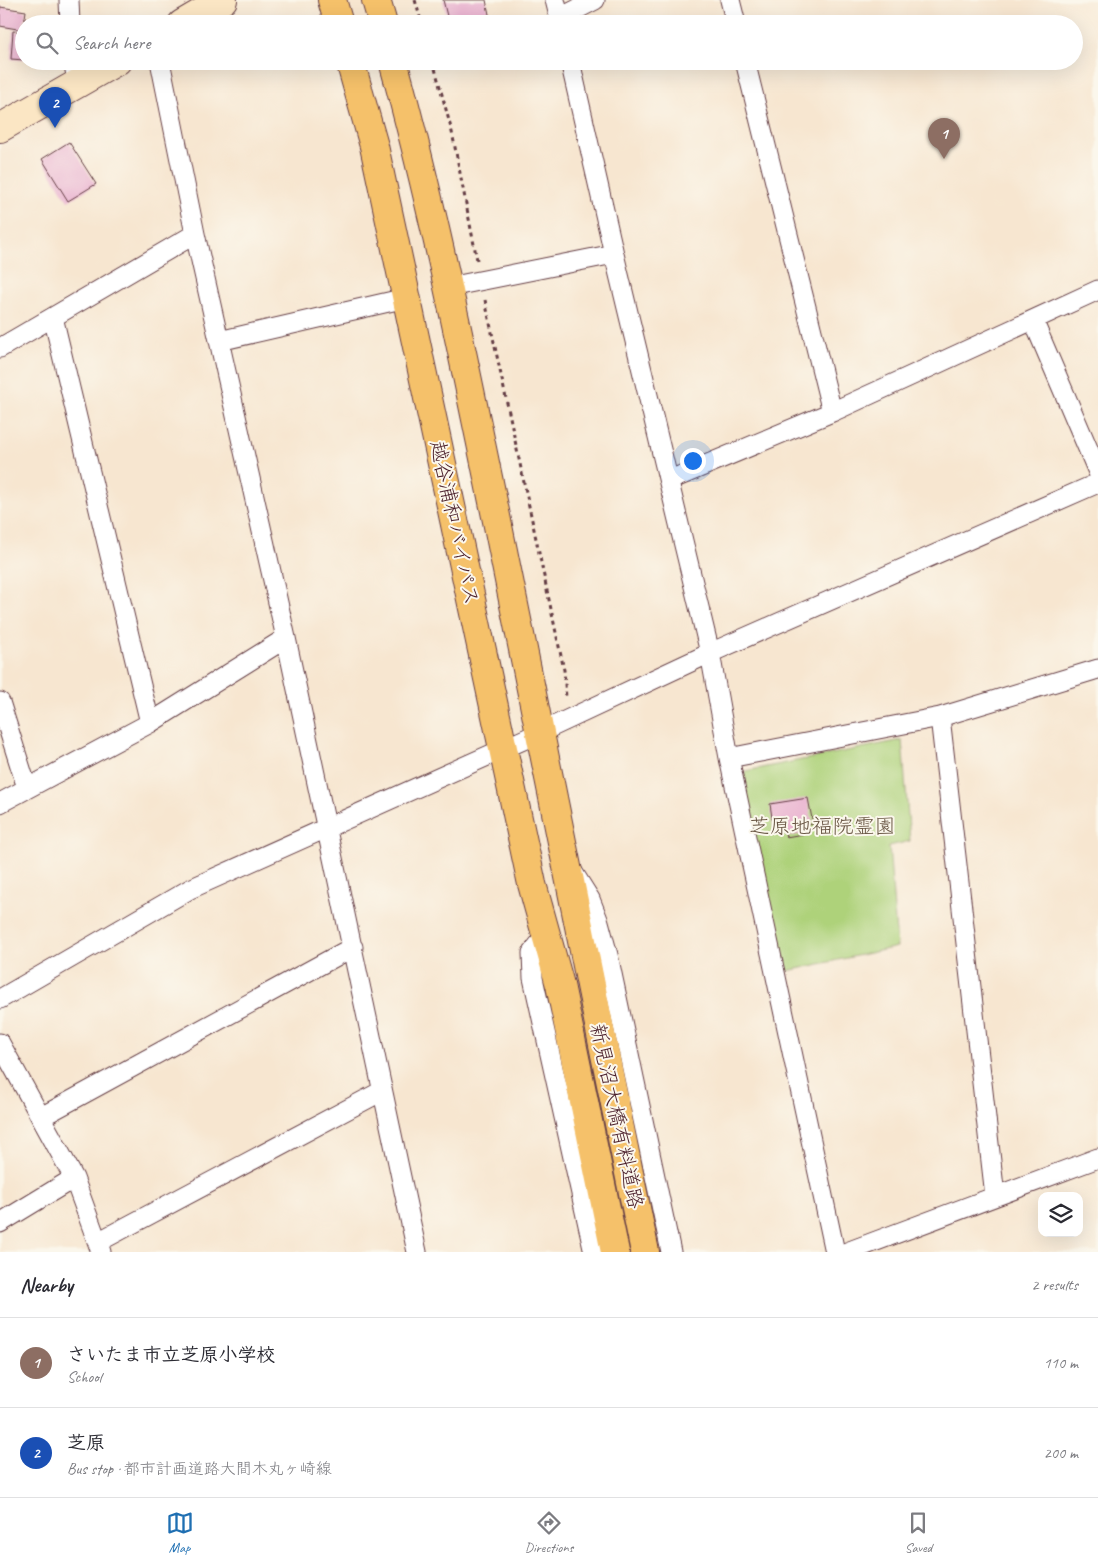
<!DOCTYPE html>
<meta charset="utf-8">
<style>
:root{--surface:#fff;--page:#f2f2f3;--text:#2b2b33;--muted:#7c7c81;--line:#e1e1e2;--accent:#1f6fb2}
body{margin:0;font-family:Caveat,"Klee One",sans-serif;background:var(--page);color:var(--text)}
.controls{position:absolute;right:15px;bottom:15px;display:grid;overflow:hidden;border-radius:10px;box-shadow:0 5px 20px #0002}
.controls button{width:45px;height:45px;display:grid;place-items:center;padding:0;border:0;border-bottom:1px solid var(--line);background:var(--surface);color:var(--text);font:25px sans-serif}
.you{position:absolute;left:692px;top:460px;width:18px;height:18px;margin:-12px;border:4px solid #fff;border-radius:50%;background:#1a73e8;box-shadow:0 0 0 8px #1a73e833}
.badge{display:grid;place-items:center;width:32px;height:32px;border-radius:50%;background:var(--accent);color:#fff;font-size:16px;font-weight:700}
.pin{position:absolute;translate:-50% -41px;filter:drop-shadow(0 1px 2px #0008)}
.pin::after{content:'';position:absolute;top:26px;width:18px;height:15px;background:inherit;clip-path:polygon(0 0,100% 0,50% 100%)}
.list{margin:0;padding:0;list-style:none}
h2{display:flex;justify-content:space-between;align-items:center;height:65px;margin:0;padding:0 20px;font-size:21px}
h2 small{font-size:16px;font-weight:400;color:var(--muted)}
.list li{display:grid;grid-template-columns:32px 1fr auto;gap:15px;align-items:center;box-sizing:border-box;height:90px;padding:0 20px;border-top:1px solid var(--line)}
.list b{display:block;font-size:19px;white-space:nowrap}
.list p{margin:0;font-size:16px;white-space:nowrap;color:var(--muted)}
.list em{font-size:16px;font-style:normal;color:var(--muted)}
.icon{flex:none;width:28px;height:28px;fill:none;stroke:currentColor;stroke-width:2;stroke-linecap:round;stroke-linejoin:round}
.map{position:relative;flex:none;width:1098px;height:1252px;overflow:hidden}
.search{position:absolute;background:var(--surface);box-shadow:0 5px 20px #0002;left:15px;right:15px;top:15px;height:55px;display:flex;align-items:center;gap:12px;box-sizing:border-box;padding:0 18px;border-radius:28px;color:var(--muted);font-size:19px}
.sheet{height:245px;background:var(--surface)}
nav{display:flex;justify-content:space-around;align-items:center;box-sizing:border-box;height:70px;border-top:1px solid var(--line);background:var(--surface);font-size:14px;color:var(--muted)}
nav a{display:grid;justify-items:center;gap:2px}
nav .on{color:var(--accent)}
.map>svg:first-child{display:block}
.green{fill:#aed27a;stroke:#7c7852}
.building{fill:#e7a9cc}
.lines{fill:none;stroke-linecap:round;stroke-linejoin:round}
.street-casing{stroke:#643d44;stroke-width:21}
.secondary-casing{stroke:#643d44;stroke-width:30}
.highway-casing{stroke:#643d44;stroke-width:30}
.path{stroke:#643d44;stroke-width:3;stroke-dasharray:4 4;stroke-linecap:butt}
.street{stroke:#fff;stroke-width:19}
.secondary{stroke:#fbe6c4;stroke-width:28}
.highway{stroke:#f5c16b;stroke-width:28}
.labels{text-anchor:middle;dominant-baseline:central;stroke-width:4;stroke-linejoin:round;paint-order:stroke}
.street-label{font-size:21px;fill:#4a1f2b;stroke:#fbf7ec}
.park-label{font-size:21px;fill:#685543;stroke:#fbf7ec}
</style>
<div class="map">
<svg width="1098" height="1252" viewBox="0 0 1098 1252">
<rect width="100%" height="100%" fill="#fbf7ec"/>
<filter id="ink" filterUnits="userSpaceOnUse"><feTurbulence type="fractalNoise" baseFrequency=".02" numOctaves="2"/><feDisplacementMap in="SourceGraphic" scale="10" xChannelSelector="R" yChannelSelector="G"/><feConvolveMatrix kernelMatrix="1 2 1 2 8 2 1 2 1" color-interpolation-filters="sRGB"/></filter>
<filter id="wash" filterUnits="userSpaceOnUse"><feTurbulence type="fractalNoise" baseFrequency=".0096" numOctaves="4" result="noise"/><feDisplacementMap in="SourceGraphic" scale="20" xChannelSelector="R" yChannelSelector="G"/><feGaussianBlur stdDeviation="1.12" result="paint"/><feColorMatrix in="noise" values="0 0 0 0 0 0 0 0 0 0 0 0 0 0 0 0 0 1.4 0 .05"/><feComposite in="paint" operator="in"/></filter>
<g filter="url(#wash)">
<rect width="100%" height="100%" fill="#f7e6d0"/>
<!-- green -->
<path class="green" d="M 902,740 L 910,841 L 889,846 L 897,947 L 783,972 L 740,780 L 746,771 Z"/>
<g id="blocks">
<!-- building -->
<path class="building" d="M 443,0 L 486,0 L 491,24 L 449,24 Z
M 0,7 L 26,11 L 23,30 L 0,26 Z
M 13,31 L 24,32 L 24,60 L 11,59 Z
M 69,142 L 96,184 L 68,201 L 42,159 Z
M 808,798 L 813,824 L 802,826 L 803,834 L 786,837 L 784,829 L 774,831 L 770,804 Z"/>
</g>
</g>
<g filter="url(#ink)">
<use href="#blocks" fill-opacity="0" stroke="#643d44" stroke-width="1"/>
<g class="lines">
<!-- street casing -->
<g class="street-casing">
<path id="street" d="M 69,0 L 70,24
M 555,0 L 561,24
M 730,0 L 736,24
M 560,18 L 595,0
M 73,61 L 78,84
M 160,61 L 195,234 L 286,638 L 417,1252
M 570,61 L 614,254 L 710,653 L 729,758 L 835,1252
M 745,61 L 832,412
M 449,287 L 614,254
M 53,317 L 150,723
M 1033,320 L 1098,472
M 219,341 L 406,298
M 0,348 L 195,234
M 670,480 L 832,412 L 1098,290
M 0,702 L 27,788
M 940,717 L 995,1196
M 729,758 L 940,717 L 1098,669
M 0,803 L 150,723 L 286,638
M 573,872 L 590,899 L 599,922 L 608,955 L 671,1252
M 547,934 L 532,953 L 533,978 L 594,1252
M 0,999 L 190,889 L 541,732 L 710,653 L 1098,483
M 0,1043 L 74,1178 L 101,1252
M 41,1117 L 353,947
M 0,1223 L 74,1178
M 98,1242 L 382,1091
M 847,1252 L 1098,1158"/>
</g>
<!-- secondary casing -->
<g class="secondary-casing">
<path id="secondary" d="M 182,24 L 223,0
M 0,128 L 117,61"/>
</g>
<!-- highway casing -->
<g class="highway-casing">
<path id="highway" d="M 332,0 L 339,24
M 376,0 L 383,24
M 350,61 L 374,146 L 532,884 L 560,985 L 615,1252
M 393,61 C 435,213 465,367 497,521 C 548,764 595,1008 645,1252"/>
</g>
<!-- path -->
<path class="path" d="M 415,0 L 422,24
M 433,61 L 452,132 L 477,260
M 485,300 L 564,670 L 566,698"/>
<!-- street -->
<use href="#street" class="street"/>
<!-- secondary -->
<use href="#secondary" class="secondary"/>
<!-- highway -->
<use href="#highway" class="highway"/>
</g>
</g>
<g class="labels">
<!-- street labels -->
<g class="street-label">
<text transform="translate(455 523) rotate(78)">越谷浦和バイパス</text>
<text transform="translate(617 1116) rotate(78)">新見沼大橋有料道路</text>
</g>
<!-- park labels -->
<g class="park-label">
<text x="822" y="826">芝原地福院霊園</text>
</g>
</g>
</svg>
<div class="controls">
<button><svg class="icon" aria-label="layers" viewBox="0 0 24 24"><path d="M12 4l9 5-9 5-9-5zM3 14l9 5 9-5"/></svg></button>
</div>
<div class="you"></div>
<div class="pin badge" style="left:944px;top:159px;background:#8d6e63">1</div>
<div class="pin badge" style="left:55px;top:128px;background:#1a4fb4">2</div>
<div class="search"><svg class="icon" aria-label="search" viewBox="0 0 24 24"><circle cx="10" cy="10" r="6"/><path d="M15 15l6 6"/></svg>Search here</div>
</div>
<section class="sheet">
<h2>Nearby<small>2 results</small></h2>
<ul class="list">
<li><span class="badge" style="background:#8d6e63">1</span><div><b>さいたま市立芝原小学校</b><p>School</p></div><em>110 m</em></li>
<li><span class="badge" style="background:#1a4fb4">2</span><div><b>芝原</b><p>Bus stop · 都市計画道路大間木丸ヶ崎線</p></div><em>200 m</em></li>
</ul>
</section>
<nav>
<a class="on"><svg class="icon" aria-label="map" viewBox="0 0 24 24"><path d="M3 6l6-2 6 2 6-2v14l-6 2-6-2-6 2zM9 4v14M15 6v14"/></svg>Map</a>
<a><svg class="icon" aria-label="directions" viewBox="0 0 24 24"><path d="M12 3l9 9-9 9-9-9zM9 14v-3h6M13 9l2 2-2 2"/></svg>Directions</a>
<a><svg class="icon" aria-label="saved" viewBox="0 0 24 24"><path d="M7 4h10v16l-5-4-5 4z"/></svg>Saved</a>
</nav>
